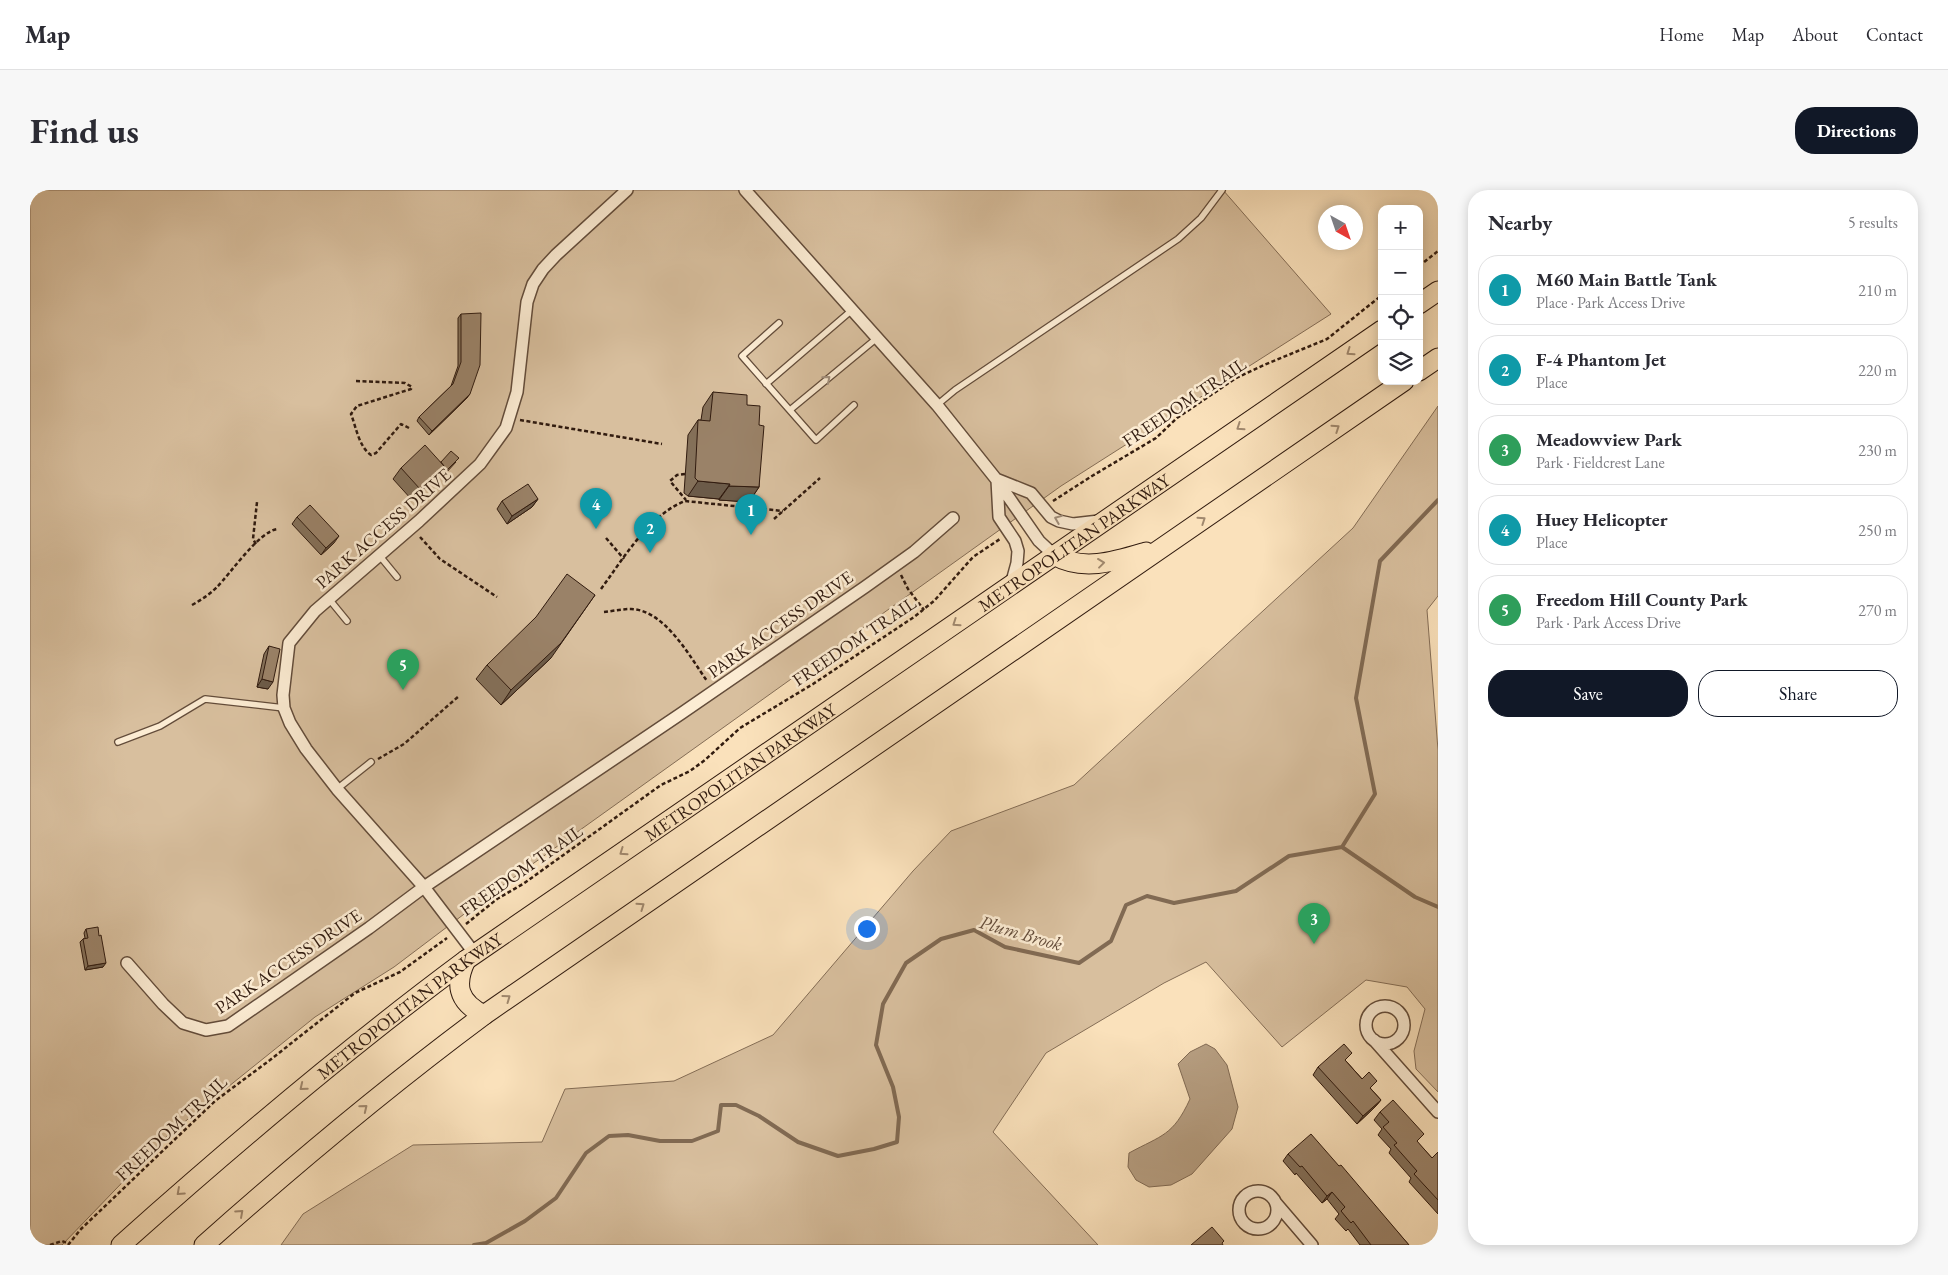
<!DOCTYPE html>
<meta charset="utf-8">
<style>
:root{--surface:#fff;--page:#f7f7f7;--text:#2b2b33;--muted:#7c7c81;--line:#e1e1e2;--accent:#111827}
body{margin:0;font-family:"EB Garamond",serif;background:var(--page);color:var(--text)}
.controls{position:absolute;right:15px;top:15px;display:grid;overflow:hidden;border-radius:10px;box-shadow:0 2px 12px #0003}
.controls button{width:45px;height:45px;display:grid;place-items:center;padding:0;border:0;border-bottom:1px solid var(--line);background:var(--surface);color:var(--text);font:25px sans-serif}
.compass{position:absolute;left:1288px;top:15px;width:45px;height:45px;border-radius:50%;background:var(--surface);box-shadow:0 2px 12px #0003;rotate:140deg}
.you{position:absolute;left:836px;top:738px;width:18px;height:18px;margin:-12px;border:4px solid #fff;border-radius:50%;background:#1a73e8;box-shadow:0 0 0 8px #1a73e833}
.badge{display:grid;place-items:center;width:32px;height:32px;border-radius:50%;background:var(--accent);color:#fff;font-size:16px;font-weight:700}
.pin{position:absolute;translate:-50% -41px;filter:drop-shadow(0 1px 2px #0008)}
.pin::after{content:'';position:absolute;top:26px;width:18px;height:15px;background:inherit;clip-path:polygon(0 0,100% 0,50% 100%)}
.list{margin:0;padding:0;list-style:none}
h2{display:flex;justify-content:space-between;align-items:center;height:65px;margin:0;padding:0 20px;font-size:21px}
h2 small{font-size:16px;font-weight:400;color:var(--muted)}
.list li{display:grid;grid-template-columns:32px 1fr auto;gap:15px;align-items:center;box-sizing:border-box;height:70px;margin:0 10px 10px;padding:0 10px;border:1px solid var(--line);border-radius:20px}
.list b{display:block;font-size:19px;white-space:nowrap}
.list p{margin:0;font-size:16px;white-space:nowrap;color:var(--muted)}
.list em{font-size:16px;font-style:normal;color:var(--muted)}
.actions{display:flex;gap:10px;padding:15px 20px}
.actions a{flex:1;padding:11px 0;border:1px solid var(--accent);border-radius:20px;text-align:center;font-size:18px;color:var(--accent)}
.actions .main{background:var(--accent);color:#fff}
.icon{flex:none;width:28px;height:28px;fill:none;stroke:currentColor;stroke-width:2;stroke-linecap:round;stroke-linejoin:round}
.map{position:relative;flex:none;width:1408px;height:1055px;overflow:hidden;border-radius:20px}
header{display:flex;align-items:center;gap:30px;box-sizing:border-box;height:70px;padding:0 25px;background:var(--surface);border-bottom:1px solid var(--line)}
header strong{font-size:24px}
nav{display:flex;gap:28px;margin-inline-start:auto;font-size:18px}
.intro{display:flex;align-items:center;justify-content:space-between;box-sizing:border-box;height:120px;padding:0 30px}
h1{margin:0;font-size:35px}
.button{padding:12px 22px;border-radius:20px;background:var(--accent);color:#fff;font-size:18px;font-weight:700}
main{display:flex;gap:30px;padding:0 30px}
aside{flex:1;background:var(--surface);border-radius:20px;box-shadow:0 2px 12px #0003}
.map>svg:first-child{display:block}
.green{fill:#d8bf9e;stroke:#846d56}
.water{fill:#b69e81;stroke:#816a53}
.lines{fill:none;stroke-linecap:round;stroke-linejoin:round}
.stream{stroke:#816a53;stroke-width:4}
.lane-casing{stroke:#634c3a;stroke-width:8}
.street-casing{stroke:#634c3a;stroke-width:14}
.primary-casing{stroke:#311b0f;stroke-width:21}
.path{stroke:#311b0f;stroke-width:2.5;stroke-dasharray:4 2.5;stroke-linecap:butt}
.lane{stroke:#fcecd3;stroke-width:5.5}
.street{stroke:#fcecd3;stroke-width:11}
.primary{stroke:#fae1bb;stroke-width:19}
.wall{fill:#847059;stroke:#311b0f}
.shaded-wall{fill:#6c5b49;stroke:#311b0f}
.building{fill:#9a8268;stroke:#311b0f}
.oneway{stroke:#a0886e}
.oneway2{stroke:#a18e7b}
.labels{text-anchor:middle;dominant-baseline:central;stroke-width:5;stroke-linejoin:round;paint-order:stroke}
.street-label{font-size:18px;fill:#311b0f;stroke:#fcecd3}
.water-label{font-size:19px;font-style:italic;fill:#664f3d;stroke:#fcecd3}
</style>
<header>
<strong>Map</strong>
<nav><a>Home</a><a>Map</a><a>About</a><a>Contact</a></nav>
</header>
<div class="intro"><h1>Find us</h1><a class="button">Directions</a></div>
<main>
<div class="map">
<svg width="1408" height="1055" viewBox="0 0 1408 1055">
<rect width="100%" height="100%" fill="#fae1bb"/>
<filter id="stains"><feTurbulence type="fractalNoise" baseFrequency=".004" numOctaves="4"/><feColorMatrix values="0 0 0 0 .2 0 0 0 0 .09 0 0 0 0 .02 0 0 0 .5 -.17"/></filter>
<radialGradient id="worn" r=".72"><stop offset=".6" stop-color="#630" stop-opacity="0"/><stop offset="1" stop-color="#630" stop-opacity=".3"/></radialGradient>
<!-- green -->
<path class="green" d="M 0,0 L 1193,0 L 1301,124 L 1031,296 L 462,703 L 364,777 L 285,827 L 137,946 L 32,1055 L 0,1055 Z
M 1408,216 L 1408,406 L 1397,420 L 1408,560 L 1408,902 L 1386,879 L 1384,861 L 1395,819 L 1377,797 L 1336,790 L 1252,857 L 1176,772 L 1134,793 L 1016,863 L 963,942 L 1068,1055 L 251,1055 L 273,1024 L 383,955 L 512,952 L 535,899 L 644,891 L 743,845 L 883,681 L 921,641 L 1044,595 L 1323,338 Z"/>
<!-- water -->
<path class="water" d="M 1176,854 L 1185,859 L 1197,875 L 1208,917 L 1202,939 L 1162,984 L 1141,995 L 1119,997 L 1106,990 L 1098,977 L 1099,963 C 1132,945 1143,946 1160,909 L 1148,874 L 1160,862 Z"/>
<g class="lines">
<!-- stream -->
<path class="stream" d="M 1312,657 L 1345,604 L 1326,508 L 1350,371 L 1408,310
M 444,1055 L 456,1053 L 495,1031 L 526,1008 L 556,963 L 579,946 L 598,945 L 630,951 L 662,951 L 688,941 L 691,915 L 706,915 L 729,926 L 768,952 L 808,966 L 844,959 L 867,952 L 869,927 L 863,897 L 846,855 L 853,814 L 876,773 L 911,749 L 944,740 L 975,757 L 1049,773 L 1081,751 L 1096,715 L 1117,706 L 1144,713 L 1206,701 L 1259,666 L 1312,657 L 1385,707 L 1408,717"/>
<!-- lane casing -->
<g class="lane-casing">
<path id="lane" d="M 749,133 L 712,166 L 786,250 L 824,215
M 736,194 L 822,120
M 907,215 L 925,200 L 1148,49 L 1171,28 L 1192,0
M 760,220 L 847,148
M 349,365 L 367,387
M 299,409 L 317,431
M 88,552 L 130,536 L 175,509 L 254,518
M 307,599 L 341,572"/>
</g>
<!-- street casing -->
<g class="street-casing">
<path id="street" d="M 715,0 L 907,215 L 966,289 L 1009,351 L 1024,365
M 966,289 L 1001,303 L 1021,327 L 1029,331 L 1043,334 L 1069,331
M 967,290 L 969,327 L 985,351 L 988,361 L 987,373 L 981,395
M 445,764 L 394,697 L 307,599 L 276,559 L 260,533 L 254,518 L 253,505 L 259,453 L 285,421 L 389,331 L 450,274 L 476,238 L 487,202 L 497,112 L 503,94 L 513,79 L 526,65 L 597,0
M 97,773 L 133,814 L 153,833 L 176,840 L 198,836 L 339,738 L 394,697 L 652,523 L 835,397 L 884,362 L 923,328
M1336 835a19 19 0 1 1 38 0a19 19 0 1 1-38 0Z
M 1344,850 L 1408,922
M1209 1020a19 19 0 1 1 38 0a19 19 0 1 1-38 0Z
M 1246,1013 L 1282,1055"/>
</g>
<!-- primary casing -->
<g class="primary-casing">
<g id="primary">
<path d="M 1389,114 L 1408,101"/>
<path d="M 1389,181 L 1408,168"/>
<path d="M 1024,365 C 1053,382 1086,371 1116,362"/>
<path d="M 436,770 C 424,795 428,812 454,825"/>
<path id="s1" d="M 91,1055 C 203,955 316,859 436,770 L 1352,140"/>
<path d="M 174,1055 C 264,975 357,897 454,825 L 1374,191"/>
</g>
</g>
<!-- path -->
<path class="path" d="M 1389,76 L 1408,61
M 326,191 L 375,193 L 382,197 L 381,199 L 327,216 L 321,224 C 326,237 329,257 341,265 L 346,263 L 371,234 L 379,238
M 490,230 L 632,254
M 655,284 L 647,285 L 640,291 L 656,310
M 1023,311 L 1062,286 L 1126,248 L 1147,228 L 1206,188 L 1234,175 L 1297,149 L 1352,105
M 744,329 L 790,288
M 390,347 L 410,369 L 467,407
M 576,348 L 594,369
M 226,354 L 223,349 L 227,312
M 871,385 L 878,399 L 894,420
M 571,399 C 593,369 619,325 655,311 L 753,321
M 162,415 C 171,410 179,405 187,397 C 200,384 230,340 248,339
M 574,422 C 583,421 592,419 601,419 C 635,420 660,467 677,491
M 348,569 L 374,554 L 429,506
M 436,734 L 467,709 L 493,694 L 631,595 L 660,581 L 675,570 L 710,538 L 783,494 L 884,427 L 904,411 L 943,367 L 970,349
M 20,1055 L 32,1051 L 39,1054
M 38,1055 L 51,1039 L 185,911 L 240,870 L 325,803 L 370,782 L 417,748"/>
<!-- lane -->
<use href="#lane" class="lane"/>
<!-- street -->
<use href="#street" class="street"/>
<!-- primary -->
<use href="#primary" class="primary"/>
</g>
<!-- wall -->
<path class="wall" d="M 431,124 L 437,208 L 399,245 L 387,231 L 389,227 L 421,196 L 428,176 L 428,128 Z
M 683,202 L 717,215 L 729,235 L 729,297 L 719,312 L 689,310 L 689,309 L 658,306 L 654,303 L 658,245 L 668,230 L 671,230 L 673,217 Z
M 411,272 L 426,272 L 415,284 L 411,280 L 406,287 L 382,310 L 363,289 L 371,278 Z
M 508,309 L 502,317 L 477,334 L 467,319 L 472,311 Z
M 267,327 L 304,353 L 291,365 L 262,334 Z
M 239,456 L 238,499 L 227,497 L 234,464 Z
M 521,468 L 471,515 L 446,489 L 457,475 Z
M 56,739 L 73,777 L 55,780 L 50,752 L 53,749 L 55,748 L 54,743 Z
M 1316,871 L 1351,910 L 1345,917 L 1327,934 L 1283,885 L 1288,877 Z
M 1350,922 L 1388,953 L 1402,968 L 1408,962 L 1408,1024 L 1379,992 L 1381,988 L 1359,963 L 1361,959 L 1348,945 L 1352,939 L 1344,930 Z
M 1258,964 L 1309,976 L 1379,1055 L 1330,1055 L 1318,1039 L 1316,1041 L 1305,1029 L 1309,1024 L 1297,1009 L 1292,1013 L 1266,983 L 1265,985 L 1253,971 Z"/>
<!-- shaded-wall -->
<path class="shaded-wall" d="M 440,204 L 437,208 L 399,245 L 402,241 Z
M 414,276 L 406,287 L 382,310 L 390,299 Z
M 668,291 L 700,294 L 689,309 L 658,306 Z
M 699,296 L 729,297 L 719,312 L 689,310 Z
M 508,309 L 502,317 L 477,334 L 482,326 Z
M 309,346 L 304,353 L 291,365 L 296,358 Z
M 565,405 L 521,468 L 471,515 L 481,500 Z
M 232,489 L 243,492 L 238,499 L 227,497 Z
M 76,773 L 73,777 L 55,780 L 58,776 Z
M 1351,910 L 1345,917 L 1327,934 L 1333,926 Z
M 1302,1002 L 1297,1009 L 1292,1013 L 1297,1006 Z"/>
<!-- building -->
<path class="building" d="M 451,123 L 450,175 L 440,204 L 402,241 L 389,227 L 423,194 L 431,172 L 431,124 Z
M 683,202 L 717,205 L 717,215 L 730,216 L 729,235 L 734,236 L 729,297 L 699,296 L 700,294 L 668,291 L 665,288 L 668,230 L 680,231 Z
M 395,255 L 414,276 L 390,299 L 371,278 Z
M 421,261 L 429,268 L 417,280 L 411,272 Z
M 498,294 L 508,309 L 482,326 L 472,311 Z
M 280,315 L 309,346 L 296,358 L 267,327 Z
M 537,384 L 565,405 L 531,453 L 481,500 L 457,475 L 506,427 Z
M 239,456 L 250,459 L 243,492 L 232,489 Z
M 68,737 L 69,746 L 71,745 L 76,773 L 58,776 L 53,749 L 58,748 L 56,739 Z
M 1314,854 L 1322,863 L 1315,870 L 1332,889 L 1339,882 L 1347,891 L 1340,898 L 1351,910 L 1333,926 L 1288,877 Z
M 1363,910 L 1394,944 L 1387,951 L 1402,968 L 1408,962 L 1408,1010 L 1384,984 L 1387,981 L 1364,955 L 1367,953 L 1353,937 L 1359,932 L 1350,922 Z
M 1281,944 L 1309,976 L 1311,975 L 1379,1055 L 1341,1055 L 1323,1031 L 1321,1033 L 1311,1021 L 1315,1017 L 1302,1002 L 1297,1006 L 1272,976 L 1270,977 L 1258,964 Z
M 1182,1037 L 1194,1051 L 1192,1053 L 1193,1055 L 1161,1055 Z"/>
<!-- one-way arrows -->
<defs><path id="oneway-chevron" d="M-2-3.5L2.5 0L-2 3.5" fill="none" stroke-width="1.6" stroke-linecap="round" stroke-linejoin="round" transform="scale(1.25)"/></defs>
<g class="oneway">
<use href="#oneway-chevron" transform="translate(1320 162) rotate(145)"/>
<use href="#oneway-chevron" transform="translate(1210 237) rotate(146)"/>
<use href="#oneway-chevron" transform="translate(1306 238) rotate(-34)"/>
<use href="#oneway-chevron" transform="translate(1172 330) rotate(-34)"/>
<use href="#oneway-chevron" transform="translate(1071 373) rotate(-7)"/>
<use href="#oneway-chevron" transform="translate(926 433) rotate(146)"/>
<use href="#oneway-chevron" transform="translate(593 662) rotate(145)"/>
<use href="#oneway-chevron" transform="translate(611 716) rotate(-35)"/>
<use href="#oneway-chevron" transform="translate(477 808) rotate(-36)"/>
<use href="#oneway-chevron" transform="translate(273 897) rotate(141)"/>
<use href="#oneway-chevron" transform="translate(334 918) rotate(-39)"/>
<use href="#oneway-chevron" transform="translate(150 1002) rotate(138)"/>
<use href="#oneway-chevron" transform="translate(210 1023) rotate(-42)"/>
</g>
<g class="oneway2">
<use href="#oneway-chevron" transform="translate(797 189) rotate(-40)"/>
<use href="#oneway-chevron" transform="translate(1028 329) rotate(-158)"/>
</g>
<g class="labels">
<!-- street labels -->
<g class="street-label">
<text transform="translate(1154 212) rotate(-34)">FREEDOM TRAIL</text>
<text transform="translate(353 338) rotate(-41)">PARK ACCESS DRIVE</text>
<text stroke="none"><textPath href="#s1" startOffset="1185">METROPOLITAN PARKWAY</textPath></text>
<text transform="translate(750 434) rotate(-35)">PARK ACCESS DRIVE</text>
<text transform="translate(824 451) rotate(-34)">FREEDOM TRAIL</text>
<text stroke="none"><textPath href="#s1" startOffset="780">METROPOLITAN PARKWAY</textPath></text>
<text transform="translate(491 680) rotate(-35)">FREEDOM TRAIL</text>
<text transform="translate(258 771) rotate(-34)">PARK ACCESS DRIVE</text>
<text stroke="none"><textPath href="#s1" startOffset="375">METROPOLITAN PARKWAY</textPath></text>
<text transform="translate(141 938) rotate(-43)">FREEDOM TRAIL</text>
</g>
<!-- water labels -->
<g class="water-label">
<text transform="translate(991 743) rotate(16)">Plum Brook</text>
</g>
</g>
<rect width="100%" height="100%" filter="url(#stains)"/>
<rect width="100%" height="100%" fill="url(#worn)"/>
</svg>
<div class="controls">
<button>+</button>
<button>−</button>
<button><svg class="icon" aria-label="locate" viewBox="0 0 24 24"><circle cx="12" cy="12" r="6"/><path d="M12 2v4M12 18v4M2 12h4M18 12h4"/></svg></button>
<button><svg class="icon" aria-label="layers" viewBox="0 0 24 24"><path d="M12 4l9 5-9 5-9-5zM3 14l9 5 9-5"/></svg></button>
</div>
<svg class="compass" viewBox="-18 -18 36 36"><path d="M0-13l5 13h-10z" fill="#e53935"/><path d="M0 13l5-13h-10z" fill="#7c7c81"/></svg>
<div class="you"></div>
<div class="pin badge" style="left:721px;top:345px;background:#0f9aa8">1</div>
<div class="pin badge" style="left:620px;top:363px;background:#0f9aa8">2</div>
<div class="pin badge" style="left:1284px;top:754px;background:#2e9e5b">3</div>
<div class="pin badge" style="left:566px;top:339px;background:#0f9aa8">4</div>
<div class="pin badge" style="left:373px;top:500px;background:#2e9e5b">5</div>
</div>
<aside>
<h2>Nearby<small>5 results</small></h2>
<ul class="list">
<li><span class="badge" style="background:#0f9aa8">1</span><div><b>M60 Main Battle Tank</b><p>Place · Park Access Drive</p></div><em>210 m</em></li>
<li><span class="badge" style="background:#0f9aa8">2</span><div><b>F-4 Phantom Jet</b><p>Place</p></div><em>220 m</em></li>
<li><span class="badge" style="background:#2e9e5b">3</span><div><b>Meadowview Park</b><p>Park · Fieldcrest Lane</p></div><em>230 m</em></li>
<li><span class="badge" style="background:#0f9aa8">4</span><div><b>Huey Helicopter</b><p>Place</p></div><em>250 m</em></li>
<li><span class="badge" style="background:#2e9e5b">5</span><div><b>Freedom Hill County Park</b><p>Park · Park Access Drive</p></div><em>270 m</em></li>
</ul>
<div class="actions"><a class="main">Save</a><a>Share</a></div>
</aside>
</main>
